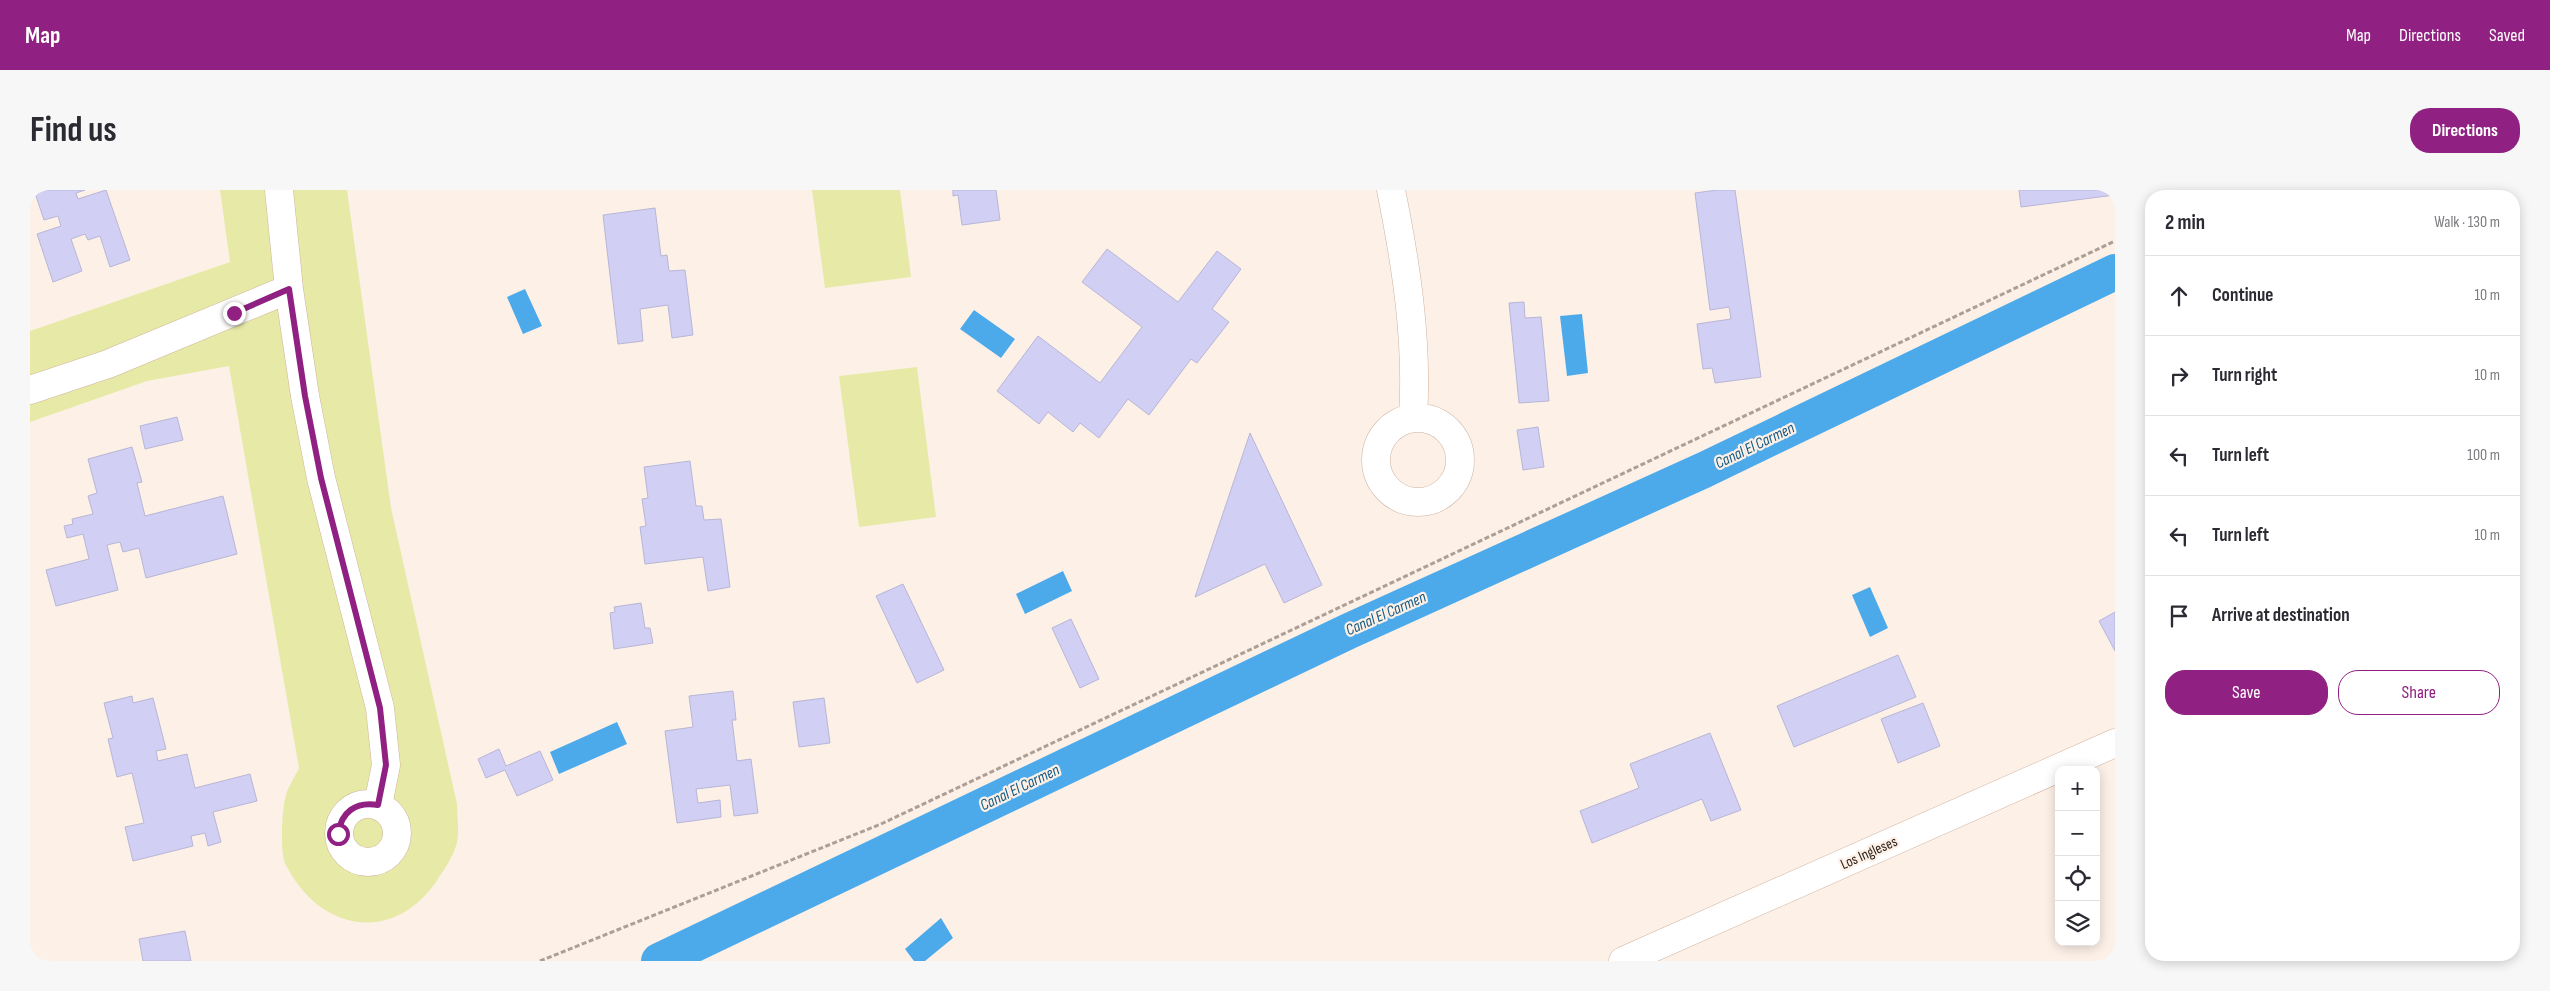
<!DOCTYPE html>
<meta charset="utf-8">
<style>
:root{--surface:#fff;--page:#f7f7f7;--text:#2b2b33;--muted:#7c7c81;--line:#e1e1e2;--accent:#902182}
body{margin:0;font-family:"Sofia Sans Condensed",sans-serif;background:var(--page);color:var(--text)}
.controls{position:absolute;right:15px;bottom:15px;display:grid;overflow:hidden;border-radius:10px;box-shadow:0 2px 12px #0003}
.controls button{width:45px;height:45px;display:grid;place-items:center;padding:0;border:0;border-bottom:1px solid var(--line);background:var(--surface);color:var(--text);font:25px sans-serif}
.stop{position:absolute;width:15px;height:15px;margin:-11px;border:4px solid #902182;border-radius:50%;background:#fff}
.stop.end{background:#902182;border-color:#fff;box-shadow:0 1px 5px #0008}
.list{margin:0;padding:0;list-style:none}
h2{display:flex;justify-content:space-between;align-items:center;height:65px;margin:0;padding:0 20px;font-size:21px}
h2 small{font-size:16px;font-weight:400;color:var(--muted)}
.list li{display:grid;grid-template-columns:32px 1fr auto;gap:15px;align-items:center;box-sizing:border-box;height:80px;padding:0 20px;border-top:1px solid var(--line)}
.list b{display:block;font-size:19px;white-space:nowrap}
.list em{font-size:16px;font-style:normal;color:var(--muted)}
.actions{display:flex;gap:10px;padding:15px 20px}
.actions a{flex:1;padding:11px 0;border:1px solid var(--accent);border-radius:20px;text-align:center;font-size:18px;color:var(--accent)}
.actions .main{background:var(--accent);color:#fff}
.icon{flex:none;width:28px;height:28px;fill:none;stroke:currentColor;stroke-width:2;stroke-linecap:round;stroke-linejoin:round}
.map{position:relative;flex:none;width:2085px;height:771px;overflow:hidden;border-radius:20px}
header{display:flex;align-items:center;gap:30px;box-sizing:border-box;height:70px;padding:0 25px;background:var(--accent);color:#fff}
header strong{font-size:24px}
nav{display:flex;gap:28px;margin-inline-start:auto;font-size:18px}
.intro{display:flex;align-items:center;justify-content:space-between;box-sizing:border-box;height:120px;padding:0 30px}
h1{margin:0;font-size:35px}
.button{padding:12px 22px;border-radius:20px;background:var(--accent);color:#fff;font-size:18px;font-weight:700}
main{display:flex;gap:30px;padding:0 30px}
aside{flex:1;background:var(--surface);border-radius:20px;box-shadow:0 2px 12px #0003}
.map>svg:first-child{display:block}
.green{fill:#e7eaa7}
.water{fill:#4daaea}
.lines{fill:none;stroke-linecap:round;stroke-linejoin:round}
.canal{stroke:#4daaea;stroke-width:36}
.building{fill:#d1cff4;stroke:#b7b6d6}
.street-casing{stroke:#d0b29d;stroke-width:29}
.path{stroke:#ab9f96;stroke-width:3;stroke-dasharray:5 2.5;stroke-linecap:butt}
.street{stroke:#fff;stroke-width:28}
.route{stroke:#902182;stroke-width:6}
.labels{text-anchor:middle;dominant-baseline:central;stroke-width:4.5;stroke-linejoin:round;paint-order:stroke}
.street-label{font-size:15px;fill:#291e16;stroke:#fdf0e7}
.water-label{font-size:16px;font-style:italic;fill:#135983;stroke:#fdf0e7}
</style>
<header>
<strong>Map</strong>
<nav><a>Map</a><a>Directions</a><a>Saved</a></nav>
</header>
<div class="intro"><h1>Find us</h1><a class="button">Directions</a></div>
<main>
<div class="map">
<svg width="2085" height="771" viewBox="0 0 2085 771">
<rect width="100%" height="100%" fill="#fdf0e7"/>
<!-- green -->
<path class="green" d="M 190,0 L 317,0 L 361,318 L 427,614 C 427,627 430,644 426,656 C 422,669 413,681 406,692 C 361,756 287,740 255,673 C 250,661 252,622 255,609 C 257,598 265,587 269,578 L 199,176 L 117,191 L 0,232 L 0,141 L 200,72 Z
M 782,0 L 870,0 L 881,87 L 795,98 Z
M 887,177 L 906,327 L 829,337 L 809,186 Z"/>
<!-- water -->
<path class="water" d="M 495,99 L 512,136 L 493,144 L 477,107 Z
M 944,120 L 985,149 L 971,168 L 930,139 Z
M 1552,124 L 1558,183 L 1537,186 L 1530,126 Z
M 1033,381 L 1042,401 L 995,424 L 986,404 Z
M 1840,397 L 1858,438 L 1840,447 L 1822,405 Z
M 587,532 L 597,554 L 529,584 L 520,562 Z
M 911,728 L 923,748 L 895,771 L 884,771 L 875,759 Z"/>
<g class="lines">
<!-- canal -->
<path class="canal" d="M 629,771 L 1319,441 L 1674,280 L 2085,82"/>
</g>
<!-- building -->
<path class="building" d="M 4,0 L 55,0 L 46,3 L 48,9 L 76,0 L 100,70 L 80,77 L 70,46 L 58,50 L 55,44 L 41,49 L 52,81 L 23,92 L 7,44 L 31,36 L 28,26 L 14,30 Z
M 923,0 L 966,0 L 970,30 L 932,35 L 928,5 L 923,6 Z
M 1687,0 L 1705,0 L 1731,187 L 1685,193 L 1682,178 L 1673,179 L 1667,134 L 1701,129 L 1699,117 L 1680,120 L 1665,3 Z
M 1989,0 L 2085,0 L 2085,5 L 1991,17 Z
M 625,18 L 631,66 L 637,65 L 639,81 L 655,80 L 663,145 L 642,148 L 638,115 L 610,119 L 613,151 L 588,154 L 573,25 Z
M 1077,59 L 1148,112 L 1187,61 L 1211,79 L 1182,119 L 1199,132 L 1167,173 L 1161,169 L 1119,225 L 1098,209 L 1069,248 L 1050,233 L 1043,242 L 1018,222 L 1009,234 L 967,201 L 1008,146 L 1070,193 L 1112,137 L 1052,92 Z
M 1494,112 L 1495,128 L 1511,127 L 1519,211 L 1489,213 L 1479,113 Z
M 147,227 L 153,250 L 115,259 L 110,236 Z
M 1508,237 L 1514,277 L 1493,280 L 1487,240 Z
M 1220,243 L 1292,395 L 1254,413 L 1235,374 L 1165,407 Z
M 102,257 L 112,292 L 107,293 L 115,326 L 193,306 L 207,364 L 116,388 L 109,358 L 93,362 L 90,352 L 77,355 L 88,400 L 26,416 L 16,380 L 59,369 L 53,344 L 37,348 L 34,336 L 43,334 L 42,329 L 63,324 L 58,306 L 67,303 L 58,269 Z
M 660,271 L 666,316 L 672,316 L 674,330 L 691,329 L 700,397 L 678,401 L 673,367 L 615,374 L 610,337 L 616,336 L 612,309 L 618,308 L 614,277 Z
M 873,394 L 914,480 L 887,493 L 846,406 Z
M 611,413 L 615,438 L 620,438 L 623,453 L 584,459 L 580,423 L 585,422 L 584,417 Z
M 2085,422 L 2085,461 L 2069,431 Z
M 1041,429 L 1069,489 L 1050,498 L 1022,438 Z
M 1868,465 L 1886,507 L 1764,557 L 1747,516 Z
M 703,501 L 706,530 L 702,530 L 707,571 L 721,569 L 728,623 L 704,626 L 700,595 L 666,599 L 668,613 L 690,610 L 691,627 L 647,633 L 635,541 L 663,537 L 659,506 Z
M 102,506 L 103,513 L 123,508 L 136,559 L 126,561 L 128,571 L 157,564 L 165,598 L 220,584 L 227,611 L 183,622 L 191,652 L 178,656 L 175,643 L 161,646 L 163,656 L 103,671 L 95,637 L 114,633 L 102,583 L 87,587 L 78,549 L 83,548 L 74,513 Z
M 794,508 L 800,553 L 769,557 L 763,512 Z
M 1893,513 L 1910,556 L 1868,573 L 1851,529 Z
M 1680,543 L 1711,620 L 1681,631 L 1672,609 L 1562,653 L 1550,621 L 1609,598 L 1600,574 Z
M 469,559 L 476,576 L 510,561 L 523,590 L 487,606 L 475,580 L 456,588 L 448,569 Z
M 155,741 L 161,771 L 113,771 L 109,749 Z"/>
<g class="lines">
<!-- street casing -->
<g class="street-casing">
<path id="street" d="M 249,0 L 259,99 L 275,206 L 291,288 L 350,518 L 356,575 L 348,615
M 1361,0 C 1376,74 1388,151 1383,227
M 0,200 L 78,174 L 259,99
M1346 270a42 42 0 1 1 84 0a42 42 0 1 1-84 0Z
M309 643a29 29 0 1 1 58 0a29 29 0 1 1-58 0Z
M 1593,771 L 2085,553"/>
</g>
<!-- path -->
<path class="path" d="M 510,771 L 851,634 L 2085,51"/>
<!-- street -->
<use href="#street" class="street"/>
</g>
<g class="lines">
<!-- route -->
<path class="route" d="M 204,123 L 259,99 L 275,206 L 291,288 L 350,518 L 356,575 L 348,615 C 326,611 311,622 308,644"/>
</g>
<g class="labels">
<!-- street labels -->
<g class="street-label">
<text transform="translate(1839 663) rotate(-24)">Los Ingleses</text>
</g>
<!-- water labels -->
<g class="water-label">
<text transform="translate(1725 256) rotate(-26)">Canal El Carmen</text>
<text transform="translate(1356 424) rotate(-24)">Canal El Carmen</text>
<text transform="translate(990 598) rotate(-26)">Canal El Carmen</text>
</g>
</g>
</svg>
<div class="controls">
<button>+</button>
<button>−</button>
<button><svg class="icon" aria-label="locate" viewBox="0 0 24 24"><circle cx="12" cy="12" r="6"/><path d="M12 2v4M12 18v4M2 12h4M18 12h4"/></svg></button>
<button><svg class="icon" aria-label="layers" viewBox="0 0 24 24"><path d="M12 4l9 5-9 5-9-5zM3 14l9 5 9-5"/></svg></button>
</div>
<div class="stop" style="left:308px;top:644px"></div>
<div class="stop end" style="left:204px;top:123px"></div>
</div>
<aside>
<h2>2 min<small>Walk · 130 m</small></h2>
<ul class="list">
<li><svg class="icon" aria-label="ahead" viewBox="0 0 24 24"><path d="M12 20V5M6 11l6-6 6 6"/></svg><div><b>Continue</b></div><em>10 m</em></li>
<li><svg class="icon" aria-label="right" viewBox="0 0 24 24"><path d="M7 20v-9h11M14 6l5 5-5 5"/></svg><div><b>Turn right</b></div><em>10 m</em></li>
<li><svg class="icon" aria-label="left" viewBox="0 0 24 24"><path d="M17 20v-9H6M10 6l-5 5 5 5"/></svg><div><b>Turn left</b></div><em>100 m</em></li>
<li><svg class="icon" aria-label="left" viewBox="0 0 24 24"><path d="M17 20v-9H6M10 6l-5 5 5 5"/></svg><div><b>Turn left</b></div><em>10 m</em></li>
<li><svg class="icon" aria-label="arrive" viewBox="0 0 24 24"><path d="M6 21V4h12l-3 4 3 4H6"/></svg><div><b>Arrive at destination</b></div></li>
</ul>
<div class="actions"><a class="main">Save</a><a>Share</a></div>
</aside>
</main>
